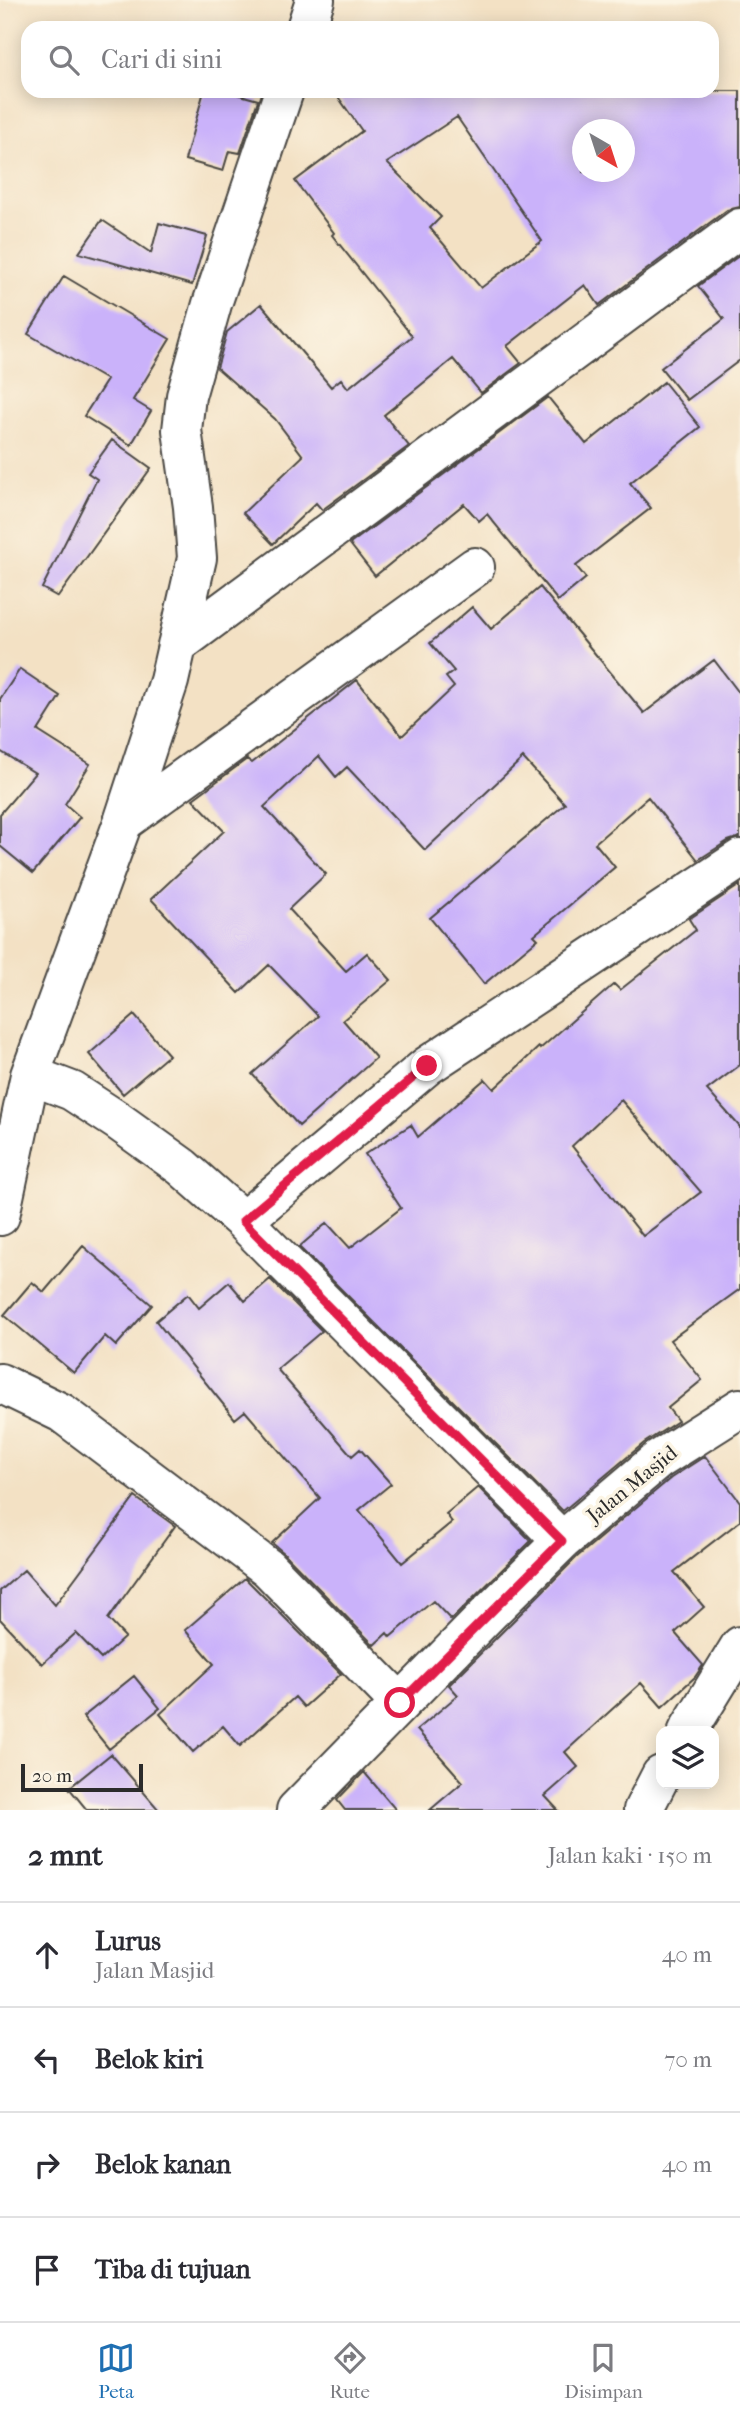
<!DOCTYPE html>
<html lang="id">
<meta charset="utf-8">
<style>
:root{--surface:#fff;--page:#f7f7f7;--text:#2b2b33;--muted:#7c7c81;--line:#e1e1e2;--accent:#1f6fb2}
body{margin:0;font-family:"IM FELL French Canon",serif;background:var(--page);color:var(--text)}
.controls{position:absolute;right:21px;bottom:21px;display:grid;overflow:hidden;border-radius:14px;box-shadow:0 4px 18px #0003}
.controls button{width:63px;height:63px;display:grid;place-items:center;padding:0;border:0;border-bottom:2px solid var(--line);background:var(--surface);color:var(--text);font:35px sans-serif}
.compass{position:absolute;left:572px;top:119px;width:63px;height:63px;border-radius:50%;background:var(--surface);box-shadow:0 4px 18px #0003;rotate:141deg}
.scale{position:absolute;left:21px;bottom:18px;width:122px;box-sizing:border-box;padding-left:7px;border:4px solid #2b2b2b;border-top:0;font-size:19px;line-height:24px;white-space:nowrap;color:#2b2b2b;-webkit-text-stroke:5px #fcf5e5;paint-order:stroke}
.stop{position:absolute;width:21px;height:21px;margin:-16px;border:5px solid #e11d48;border-radius:50%;background:#fff}
.stop.end{background:#e11d48;border-color:#fff;box-shadow:0 2px 7px #0008}
.list{margin:0;padding:0;list-style:none}
h2{display:flex;justify-content:space-between;align-items:center;height:91px;margin:0;padding:0 28px;font-size:30px}
h2 small{font-size:23px;font-weight:400;color:var(--muted)}
.list li{display:grid;grid-template-columns:46px 1fr auto;gap:21px;align-items:center;box-sizing:border-box;height:105px;padding:0 28px;border-top:2px solid var(--line)}
.list b{display:block;font-size:26px;white-space:nowrap}
.list p{margin:0;font-size:23px;white-space:nowrap;color:var(--muted)}
.list em{font-size:23px;font-style:normal;color:var(--muted)}
.icon{flex:none;width:38px;height:38px;fill:none;stroke:currentColor;stroke-width:2;stroke-linecap:round;stroke-linejoin:round}
.map{position:relative;flex:none;width:740px;height:1810px;overflow:hidden}
.search{position:absolute;background:var(--surface);box-shadow:0 4px 18px #0003;left:21px;right:21px;top:21px;height:77px;display:flex;align-items:center;gap:18px;box-sizing:border-box;padding:0 24px;border-radius:21px;color:var(--muted);font-size:26px}
.sheet{height:511px;background:var(--surface)}
nav{display:flex;justify-content:space-around;align-items:center;box-sizing:border-box;height:98px;border-top:2px solid var(--line);background:var(--surface);font-size:19px;color:var(--muted)}
nav a{display:grid;justify-items:center;gap:4px}
nav .on{color:var(--accent)}
.map>svg:first-child{display:block}
.building{fill:#cab2fa;fill-rule:evenodd}
.lines{fill:none;stroke-linecap:round;stroke-linejoin:round}
.minor-casing{stroke:#494642;stroke-width:42}
.minor{stroke:#fff;stroke-width:38}
.route{stroke:#e11d48;stroke-width:9}
.labels{text-anchor:middle;dominant-baseline:central;stroke-width:7;stroke-linejoin:round;paint-order:stroke}
.street-label{font-size:21px;fill:#2b2b2b;stroke:#fcf5e5}
</style>
<div class="map">
<svg width="740" height="1810" viewBox="0 0 740 1810">
<rect width="100%" height="100%" fill="#fcf5e5"/>
<filter id="ink" filterUnits="userSpaceOnUse"><feTurbulence type="fractalNoise" baseFrequency=".0143" numOctaves="2"/><feDisplacementMap in="SourceGraphic" scale="14" xChannelSelector="R" yChannelSelector="G"/><feConvolveMatrix kernelMatrix="1 2 1 2 8 2 1 2 1" color-interpolation-filters="sRGB"/></filter>
<filter id="wash" filterUnits="userSpaceOnUse"><feTurbulence type="fractalNoise" baseFrequency=".00686" numOctaves="4" result="noise"/><feDisplacementMap in="SourceGraphic" scale="28" xChannelSelector="R" yChannelSelector="G"/><feGaussianBlur stdDeviation="1.57" result="paint"/><feColorMatrix in="noise" values="0 0 0 0 0 0 0 0 0 0 0 0 0 0 0 0 0 1.4 0 .05"/><feComposite in="paint" operator="in"/></filter>
<g filter="url(#wash)">
<rect width="100%" height="100%" fill="#f3e1c4"/>
<g id="blocks">
<!-- building -->
<path class="building" d="M 204,91 L 226,91 L 258,100 L 240,153 L 229,151 L 223,171 L 185,160 Z
M 334,91 L 740,91 L 740,207 L 727,210 L 599,305 L 585,285 L 507,346 L 521,363 L 481,393 L 453,359 L 384,415 L 409,446 L 322,510 L 316,503 L 273,544 L 243,513 L 303,456 L 275,419 L 217,368 L 227,332 L 261,304 L 331,387 L 341,379 L 348,388 L 412,336 L 332,235 L 334,233 L 295,181 L 362,131 ZM 457,117 L 542,241 L 481,288 L 430,228 L 441,217 L 387,163 ZM 583,130 L 625,130 L 625,172 L 583,172 Z
M 102,220 L 151,253 L 159,223 L 207,236 L 192,285 L 79,253 Z
M 740,255 L 740,360 L 687,400 L 661,368 L 724,319 L 698,286 Z
M 64,276 L 170,339 L 133,400 L 151,411 L 131,445 L 84,416 L 107,380 L 28,334 Z
M 664,382 L 700,427 L 630,483 L 651,508 L 576,566 L 586,578 L 558,601 L 487,514 L 479,521 L 464,504 L 375,576 L 350,544 L 548,397 L 586,444 Z
M 112,440 L 151,468 L 58,597 L 42,588 L 97,479 L 88,473 Z
M 540,587 L 644,713 L 714,660 L 740,694 L 740,837 L 728,841 L 698,860 L 648,797 L 595,843 L 615,867 L 534,935 L 538,939 L 484,984 L 430,918 L 565,804 L 523,758 L 425,850 L 347,767 L 336,777 L 319,756 L 264,807 L 326,874 L 289,909 L 346,971 L 367,953 L 391,980 L 343,1020 L 376,1058 L 299,1126 L 252,1074 L 318,1016 L 269,965 L 239,993 L 151,899 L 224,831 L 193,799 L 247,759 L 252,763 L 357,680 L 402,736 L 454,687 L 446,677 L 454,671 L 430,643 L 472,607 L 491,629 Z
M 20,669 L 60,696 L 38,731 L 90,764 L 65,804 L 80,817 L 33,873 L 0,846 L 0,814 L 35,773 L 0,751 L 0,699 Z
M 740,885 L 740,1065 L 707,1090 L 740,1127 L 740,1289 L 670,1340 L 702,1380 L 668,1408 L 678,1421 L 644,1443 L 563,1511 L 299,1247 L 327,1223 L 350,1248 L 401,1208 L 365,1154 L 411,1125 L 418,1137 L 485,1079 L 494,1089 L 539,1047 L 540,1049 L 614,984 L 620,990 L 696,930 L 689,919 ZM 621,1100 L 701,1192 L 643,1236 L 572,1146 Z
M 134,1015 L 169,1055 L 123,1094 L 89,1054 Z
M 83,1246 L 152,1305 L 116,1346 L 105,1336 L 74,1373 L 4,1315 L 32,1282 L 44,1292 Z
M 270,1279 L 322,1331 L 277,1369 L 352,1456 L 360,1449 L 391,1484 L 359,1510 L 402,1563 L 452,1522 L 446,1514 L 478,1487 L 531,1541 L 451,1620 L 433,1601 L 390,1637 L 387,1633 L 374,1645 L 284,1553 L 272,1543 L 320,1498 L 245,1411 L 235,1419 L 156,1321 L 188,1294 L 199,1308 L 229,1282 L 245,1301 Z
M 705,1456 L 740,1502 L 740,1521 L 674,1572 L 704,1607 L 675,1633 L 703,1665 L 695,1677 L 662,1707 L 641,1683 L 565,1752 L 578,1767 L 545,1796 L 558,1810 L 430,1810 L 463,1782 L 417,1730 L 458,1695 L 449,1685 L 577,1557 L 671,1478 Z
M 135,1497 L 175,1526 L 108,1619 L 125,1637 L 101,1659 L 76,1633 L 42,1664 L 0,1619 L 0,1591 L 24,1570 L 55,1605 Z
M 245,1578 L 341,1674 L 304,1707 L 295,1697 L 240,1746 L 223,1726 L 193,1752 L 160,1714 L 214,1664 L 185,1630 Z
M 134,1676 L 160,1708 L 109,1749 L 83,1717 Z
M 111,1754 L 159,1810 L 87,1810 L 69,1788 Z
M 364,1772 L 396,1810 L 345,1810 L 337,1800 Z"/>
</g>
</g>
<g filter="url(#ink)">
<use href="#blocks" fill-opacity="0" stroke="#494642" stroke-width="2"/>
<g class="lines">
<!-- minor casing -->
<g class="minor-casing">
<path id="minor" d="M 306,28 L 315,0
M 177,645 L 740,228
M 123,822 L 475,567
M 30,1075 L 72,1091 L 118,1121 L 182,1167 L 243,1221 L 562,1541
M 0,1216 L 30,1075 L 123,822 L 169,681 L 197,558 L 193,507 L 182,430 L 186,396 L 212,304 L 284,91
M 243,1221 L 427,1066 L 740,859
M 0,1383 L 62,1413 L 268,1568 L 400,1703
M 688,1731 L 740,1646
M 296,1810 L 489,1613 L 562,1541 L 658,1460 L 740,1408
M 643,1810 L 661,1775"/>
</g>
<!-- minor -->
<use href="#minor" class="minor"/>
</g>
</g>
<g class="lines" filter="url(#ink)">
<!-- route -->
<path class="route" d="M 400,1703 L 562,1541 L 243,1221 L 427,1066"/>
</g>
<g class="labels">
<!-- street labels -->
<g class="street-label">
<text transform="translate(632 1484) rotate(-39)">Jalan Masjid</text>
</g>
</g>
</svg>
<div class="controls">
<button><svg class="icon" aria-label="layers" viewBox="0 0 24 24"><path d="M12 4l9 5-9 5-9-5zM3 14l9 5 9-5"/></svg></button>
</div>
<svg class="compass" viewBox="-18 -18 36 36"><path d="M0-13l5 13h-10z" fill="#e53935"/><path d="M0 13l5-13h-10z" fill="#7c7c81"/></svg>
<div class="scale">20 m</div>
<div class="stop" style="left:400px;top:1703px"></div>
<div class="stop end" style="left:427px;top:1066px"></div>
<div class="search"><svg class="icon" aria-label="search" viewBox="0 0 24 24"><circle cx="10" cy="10" r="6"/><path d="M15 15l6 6"/></svg>Cari di sini</div>
</div>
<section class="sheet">
<h2>2 mnt<small>Jalan kaki · 150 m</small></h2>
<ul class="list">
<li><svg class="icon" aria-label="ahead" viewBox="0 0 24 24"><path d="M12 20V5M6 11l6-6 6 6"/></svg><div><b>Lurus</b><p>Jalan Masjid</p></div><em>40 m</em></li>
<li><svg class="icon" aria-label="left" viewBox="0 0 24 24"><path d="M17 20v-9H6M10 6l-5 5 5 5"/></svg><div><b>Belok kiri</b></div><em>70 m</em></li>
<li><svg class="icon" aria-label="right" viewBox="0 0 24 24"><path d="M7 20v-9h11M14 6l5 5-5 5"/></svg><div><b>Belok kanan</b></div><em>40 m</em></li>
<li><svg class="icon" aria-label="arrive" viewBox="0 0 24 24"><path d="M6 21V4h12l-3 4 3 4H6"/></svg><div><b>Tiba di tujuan</b></div></li>
</ul>
</section>
<nav>
<a class="on"><svg class="icon" aria-label="map" viewBox="0 0 24 24"><path d="M3 6l6-2 6 2 6-2v14l-6 2-6-2-6 2zM9 4v14M15 6v14"/></svg>Peta</a>
<a><svg class="icon" aria-label="directions" viewBox="0 0 24 24"><path d="M12 3l9 9-9 9-9-9zM9 14v-3h6M13 9l2 2-2 2"/></svg>Rute</a>
<a><svg class="icon" aria-label="saved" viewBox="0 0 24 24"><path d="M7 4h10v16l-5-4-5 4z"/></svg>Disimpan</a>
</nav>
